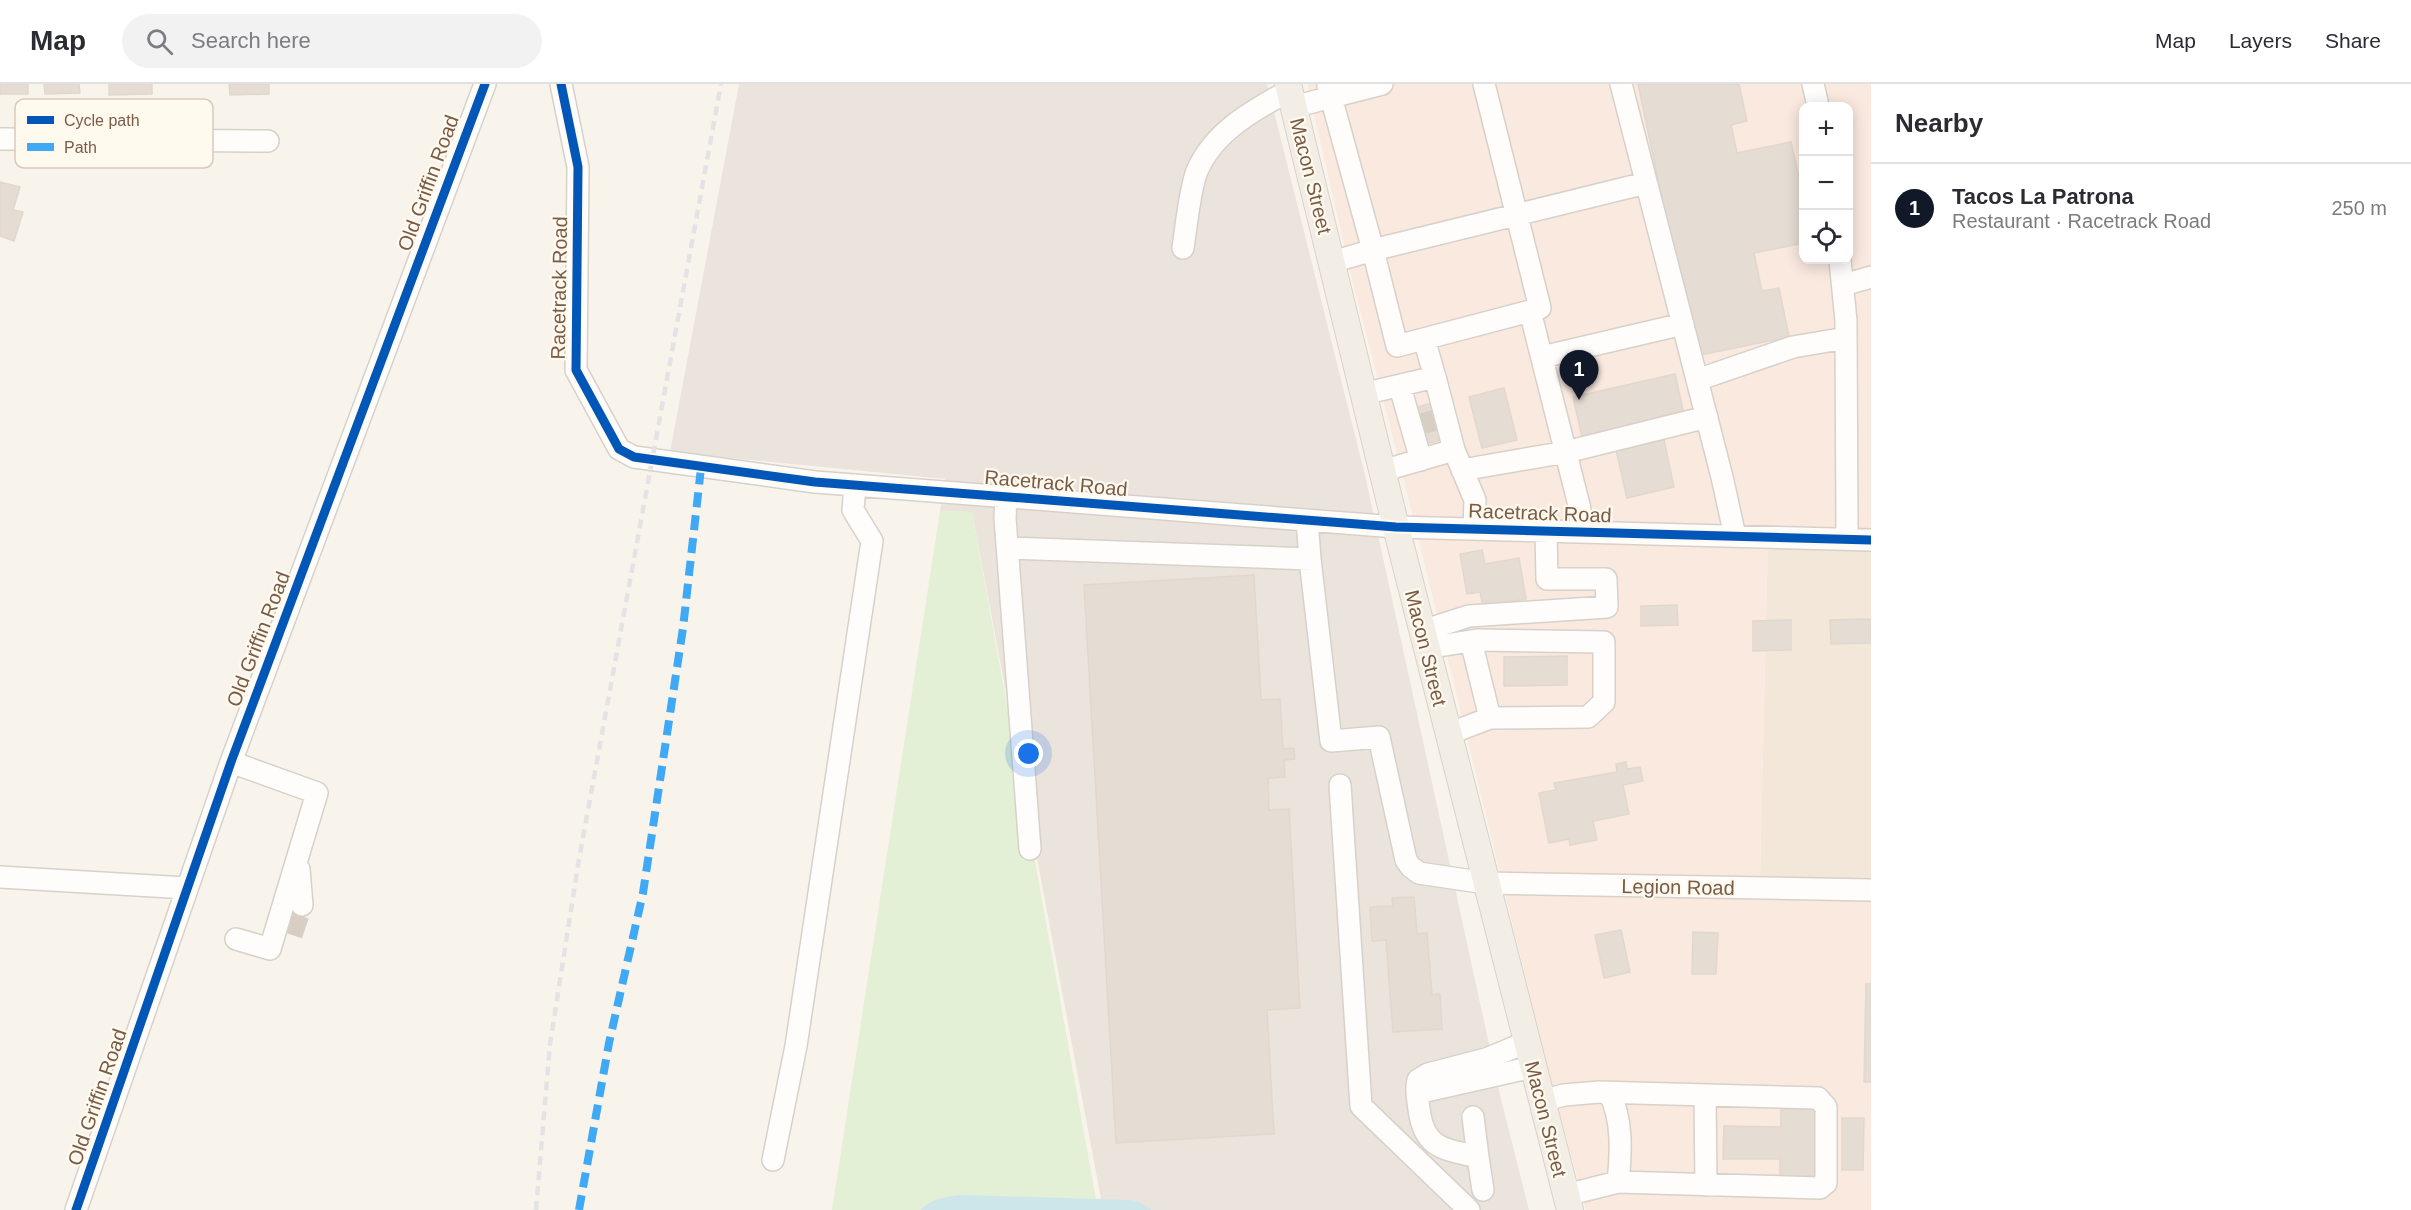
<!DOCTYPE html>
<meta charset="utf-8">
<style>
:root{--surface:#fff;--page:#f2f2f3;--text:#2b2b33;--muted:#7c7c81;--line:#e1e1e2;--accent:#111827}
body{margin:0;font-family:Arial,sans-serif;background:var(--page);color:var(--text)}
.controls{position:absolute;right:18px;top:18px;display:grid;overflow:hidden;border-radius:12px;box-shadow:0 3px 15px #0003}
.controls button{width:54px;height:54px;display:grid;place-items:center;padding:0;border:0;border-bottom:2px solid var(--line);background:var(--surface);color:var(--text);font:30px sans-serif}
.you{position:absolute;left:1029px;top:670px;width:21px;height:21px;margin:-15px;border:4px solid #fff;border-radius:50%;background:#1a73e8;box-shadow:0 0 0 9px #1a73e833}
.badge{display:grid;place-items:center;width:39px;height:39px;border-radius:50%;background:var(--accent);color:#fff;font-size:20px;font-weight:700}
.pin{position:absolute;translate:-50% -50px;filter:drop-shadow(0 2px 3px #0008)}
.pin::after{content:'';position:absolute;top:32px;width:21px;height:18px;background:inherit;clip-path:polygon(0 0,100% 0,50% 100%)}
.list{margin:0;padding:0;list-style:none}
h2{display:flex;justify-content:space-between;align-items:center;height:78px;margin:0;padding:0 24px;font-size:26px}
h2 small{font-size:20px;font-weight:400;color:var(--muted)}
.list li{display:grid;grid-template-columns:39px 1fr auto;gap:18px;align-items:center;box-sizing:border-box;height:90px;padding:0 24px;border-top:2px solid var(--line)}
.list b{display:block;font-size:22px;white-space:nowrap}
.list p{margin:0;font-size:20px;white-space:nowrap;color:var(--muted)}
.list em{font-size:20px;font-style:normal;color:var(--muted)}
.icon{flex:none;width:33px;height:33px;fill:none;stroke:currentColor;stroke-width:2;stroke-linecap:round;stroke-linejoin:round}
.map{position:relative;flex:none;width:1871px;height:1126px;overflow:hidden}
header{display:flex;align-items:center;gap:36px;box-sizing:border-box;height:84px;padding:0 30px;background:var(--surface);border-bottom:2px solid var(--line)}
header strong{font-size:28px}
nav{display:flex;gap:33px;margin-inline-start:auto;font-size:21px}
.search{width:420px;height:54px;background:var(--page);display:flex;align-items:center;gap:15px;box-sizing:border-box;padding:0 21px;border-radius:33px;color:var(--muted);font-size:22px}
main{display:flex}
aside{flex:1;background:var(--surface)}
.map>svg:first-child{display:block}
.residential{fill:#f2e7d9}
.commercial{fill:#f9e9df;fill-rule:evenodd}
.industrial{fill:#ebe4dc}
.green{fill:#e3f0d5}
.water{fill:#cce6ea}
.building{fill:#e5dcd3;stroke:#e2d7cd;stroke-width:1.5}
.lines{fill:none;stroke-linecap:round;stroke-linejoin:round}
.minor-tunnel{stroke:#d8cec3;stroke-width:21;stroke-dasharray:21 10;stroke-linecap:butt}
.minor-casing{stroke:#d7d1c9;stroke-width:24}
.major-casing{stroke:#dad1c9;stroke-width:28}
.minor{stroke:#fefdfc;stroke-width:21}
.major{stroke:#f3eee5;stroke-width:26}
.rail{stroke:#e5e2e5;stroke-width:4.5;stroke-dasharray:9 6;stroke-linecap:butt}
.quiet{stroke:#3fa9f5;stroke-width:8;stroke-dasharray:15 8;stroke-linecap:butt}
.cycleway-casing{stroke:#fff9ee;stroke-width:13}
.cycleway{stroke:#0057b8;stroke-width:9}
.labels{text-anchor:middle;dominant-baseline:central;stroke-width:4.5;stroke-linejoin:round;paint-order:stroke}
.street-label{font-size:20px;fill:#795c48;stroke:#fff9ee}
.key{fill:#fff9ee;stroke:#d7cabc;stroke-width:1.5}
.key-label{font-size:16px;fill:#795c48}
</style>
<header>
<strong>Map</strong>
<div class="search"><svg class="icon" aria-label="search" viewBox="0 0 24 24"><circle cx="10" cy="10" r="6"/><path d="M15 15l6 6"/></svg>Search here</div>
<nav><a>Map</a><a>Layers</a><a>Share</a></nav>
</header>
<main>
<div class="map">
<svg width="1871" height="1126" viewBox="0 0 1871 1126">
<rect width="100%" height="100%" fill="#f8f4ec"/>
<!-- residential -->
<path class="residential" d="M 1768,452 L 1871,455 L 1871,799 L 1760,794 Z"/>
<!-- commercial -->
<path class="commercial" d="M 1307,0 L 1871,0 L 1871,455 L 1768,453 L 1760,794 L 1871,799 L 1871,1126 L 1586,1126 L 1548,985 L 1407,408 L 1353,199 ZM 1804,22 L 1848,22 L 1848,176 L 1804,176 Z"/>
<!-- industrial -->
<path class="industrial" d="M 739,0 L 1267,0 L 1365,391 L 1501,1015 L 1529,1126 L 1103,1126 L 972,428 L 940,427 L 945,395 L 670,368 Z"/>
<!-- green -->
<path class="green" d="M 940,427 L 972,428 L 1098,1126 L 832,1126 Z"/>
<!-- water -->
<path class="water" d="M 964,1111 L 1130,1116 L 1139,1118 L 1152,1126 L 921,1126 C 931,1114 949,1112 964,1111 Z"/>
<!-- building -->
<path class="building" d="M 0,0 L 28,0 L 28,10 L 0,10 Z
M 44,0 L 79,0 L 80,9 L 45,10 Z
M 109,0 L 152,0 L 152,10 L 109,11 Z
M 229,0 L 269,0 L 269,10 L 230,11 Z
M 1638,0 L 1739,0 L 1747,37 L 1731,41 L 1737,69 L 1791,58 L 1804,116 L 1804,159 L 1754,169 L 1762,207 L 1779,204 L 1789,253 L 1695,272 Z
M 0,98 L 20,103 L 13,126 L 23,128 L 14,157 L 0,152 Z
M 1675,290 L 1684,330 L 1582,353 L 1573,313 Z
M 1504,304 L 1517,356 L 1482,364 L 1469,313 Z
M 1432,319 L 1442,356 L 1422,361 L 1413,324 Z
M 1664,356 L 1674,403 L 1627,414 L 1616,366 Z
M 1482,466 L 1485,480 L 1519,474 L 1526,515 L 1483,522 L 1480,508 L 1467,510 L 1460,470 Z
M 1254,491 L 1261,616 L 1280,615 L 1283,665 L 1294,664 L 1295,675 L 1284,676 L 1285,693 L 1268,694 L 1269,726 L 1289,725 L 1300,924 L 1267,926 L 1274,1050 L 1116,1059 L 1084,501 Z
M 1677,521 L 1678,541 L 1641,542 L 1641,522 Z
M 1871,535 L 1871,559 L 1831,560 L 1830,536 Z
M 1791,536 L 1791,566 L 1753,567 L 1753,537 Z
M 1567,572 L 1567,601 L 1504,602 L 1504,573 Z
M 1626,678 L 1627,685 L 1640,683 L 1643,697 L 1623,701 L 1629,730 L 1593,737 L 1597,756 L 1570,761 L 1569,755 L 1549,759 L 1539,709 L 1556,706 L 1554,699 L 1617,688 L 1616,680 Z
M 1414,813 L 1417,850 L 1427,849 L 1432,911 L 1440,910 L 1442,945 L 1393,948 L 1386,856 L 1372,857 L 1370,823 L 1393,822 L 1392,814 Z
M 1621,846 L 1630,888 L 1604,894 L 1595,851 Z
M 1693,848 L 1718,849 L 1716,890 L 1692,890 Z
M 1866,900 L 1871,900 L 1871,998 L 1864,998 Z
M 1781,1025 L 1815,1025 L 1815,1095 L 1780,1094 L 1780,1075 L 1723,1075 L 1724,1042 L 1781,1043 Z
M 1842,1034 L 1864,1034 L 1863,1086 L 1842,1086 Z"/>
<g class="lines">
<!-- minor-tunnel -->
<path class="minor-tunnel" d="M 1417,341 L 1436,336
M 292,851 L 302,821"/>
<!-- minor casing -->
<g class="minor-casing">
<path id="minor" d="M 561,0 L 578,83 L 576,286 L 619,365 L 634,373 L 815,398 L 1396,443 L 1871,456
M 1382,0 L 1331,13 L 1373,166 L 1646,99
M 1484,0 L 1540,224 L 1530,227
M 1621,0 L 1722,393 L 1735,452
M 1813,0 L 1818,22
M 1294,23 L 1331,13 L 1328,2
M 0,55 L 268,57
M 1183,164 C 1186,144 1190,104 1197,87 C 1214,47 1254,26 1290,6
M 1840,176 L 1846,237 L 1847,455
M 1332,178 L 1373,166 L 1397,262 L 1530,227 L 1580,425 L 1581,448
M 1843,201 L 1871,193
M 1424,255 L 1435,293
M 1542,273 L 1683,240
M 1697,296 L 1793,263 L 1846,254
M 1400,303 L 1421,376
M 1363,310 L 1435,293 L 1454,366 L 1475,416 L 1474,445
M 1462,386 L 1566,368 L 1707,333
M 1382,387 L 1454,366
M 1006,413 L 1005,434 L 1030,765
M 1307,436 L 1310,475
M 1008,464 L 1310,475 L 1331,657 L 1379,653 L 1406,776 L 1411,783 L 1419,789 L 1486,799 L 1871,806
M 1422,547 L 1469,532 L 1607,523 L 1606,495 L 1547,495 L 1546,447
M 1471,557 L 1490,634
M 1426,564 L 1477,556 L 1604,558 L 1604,618 L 1588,633 L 1490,634 L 1448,650
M 231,678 L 317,709 L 270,865 L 236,855
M 1340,701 L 1361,1022 L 1469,1126
M 299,785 L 302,821
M 0,793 L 187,804
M 1417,1009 L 1533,983
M 1609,1009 C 1623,1034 1621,1070 1618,1098
M 1705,1011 L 1706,1101
M 1542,1017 L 1564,1011 L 1599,1008 L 1818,1014 L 1826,1023 L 1826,1099 L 1820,1104 L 1618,1098 L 1566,1111
M 1473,1033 L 1478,1073
M 773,1076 L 796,962 L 872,457 L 853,426 L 855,401
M 1483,1106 L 1478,1073 C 1444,1065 1424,1065 1419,1025 C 1418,1016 1415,1005 1418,996 L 1428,990 L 1486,975 L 1527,958
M 76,1126 L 231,678 L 485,0"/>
</g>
<!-- major casing -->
<g class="major-casing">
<path id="major" d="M 1288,0 L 1396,443 L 1570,1126"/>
</g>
<!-- minor -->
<use href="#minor" class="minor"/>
<!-- major -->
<use href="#major" class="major"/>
<!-- rail -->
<path class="rail" d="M 536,1126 L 550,960 L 579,775 L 721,0"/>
<!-- quiet -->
<path class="quiet" d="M 579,1126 L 609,959 L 643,809 L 683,544 L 701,384"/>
<!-- cycleway casing -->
<g class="cycleway-casing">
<path id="cycleway" d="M 561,0 L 578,83 L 576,286 L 619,365 L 634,373 L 815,398 L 1396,443 L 1871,456
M 76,1126 L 231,678 L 485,0"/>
</g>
<!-- cycleway -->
<use href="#cycleway" class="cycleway"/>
</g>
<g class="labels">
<!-- street labels -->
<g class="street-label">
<text transform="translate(1311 92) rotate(76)">Macon Street</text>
<text transform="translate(428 99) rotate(-70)">Old Griffin Road</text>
<text transform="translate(559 204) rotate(-89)">Racetrack Road</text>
<text transform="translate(1056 399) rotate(5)">Racetrack Road</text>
<text transform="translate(1540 429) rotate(2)">Racetrack Road</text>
<text transform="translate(258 555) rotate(-69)">Old Griffin Road</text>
<text transform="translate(1426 564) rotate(76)">Macon Street</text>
<text transform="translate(1678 803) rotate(1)">Legion Road</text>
<text transform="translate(97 1013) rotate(-71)">Old Griffin Road</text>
<text transform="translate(1546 1035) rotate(76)">Macon Street</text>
</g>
</g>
<!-- legend -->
<rect x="15" y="15" width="198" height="69" rx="9" class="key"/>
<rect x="27" y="32" width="27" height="8" fill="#0057b8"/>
<rect x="27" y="59" width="27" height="8" fill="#3fa9f5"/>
<g class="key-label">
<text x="64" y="42">Cycle path</text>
<text x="64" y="69">Path</text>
</g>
</svg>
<div class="controls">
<button>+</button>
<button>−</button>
<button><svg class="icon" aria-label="locate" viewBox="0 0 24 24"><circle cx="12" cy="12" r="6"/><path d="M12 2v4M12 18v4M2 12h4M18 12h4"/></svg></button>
</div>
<div class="you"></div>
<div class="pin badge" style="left:1579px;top:316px">1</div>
</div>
<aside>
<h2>Nearby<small></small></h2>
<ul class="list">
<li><span class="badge">1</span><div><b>Tacos La Patrona</b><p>Restaurant · Racetrack Road</p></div><em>250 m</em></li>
</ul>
</aside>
</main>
